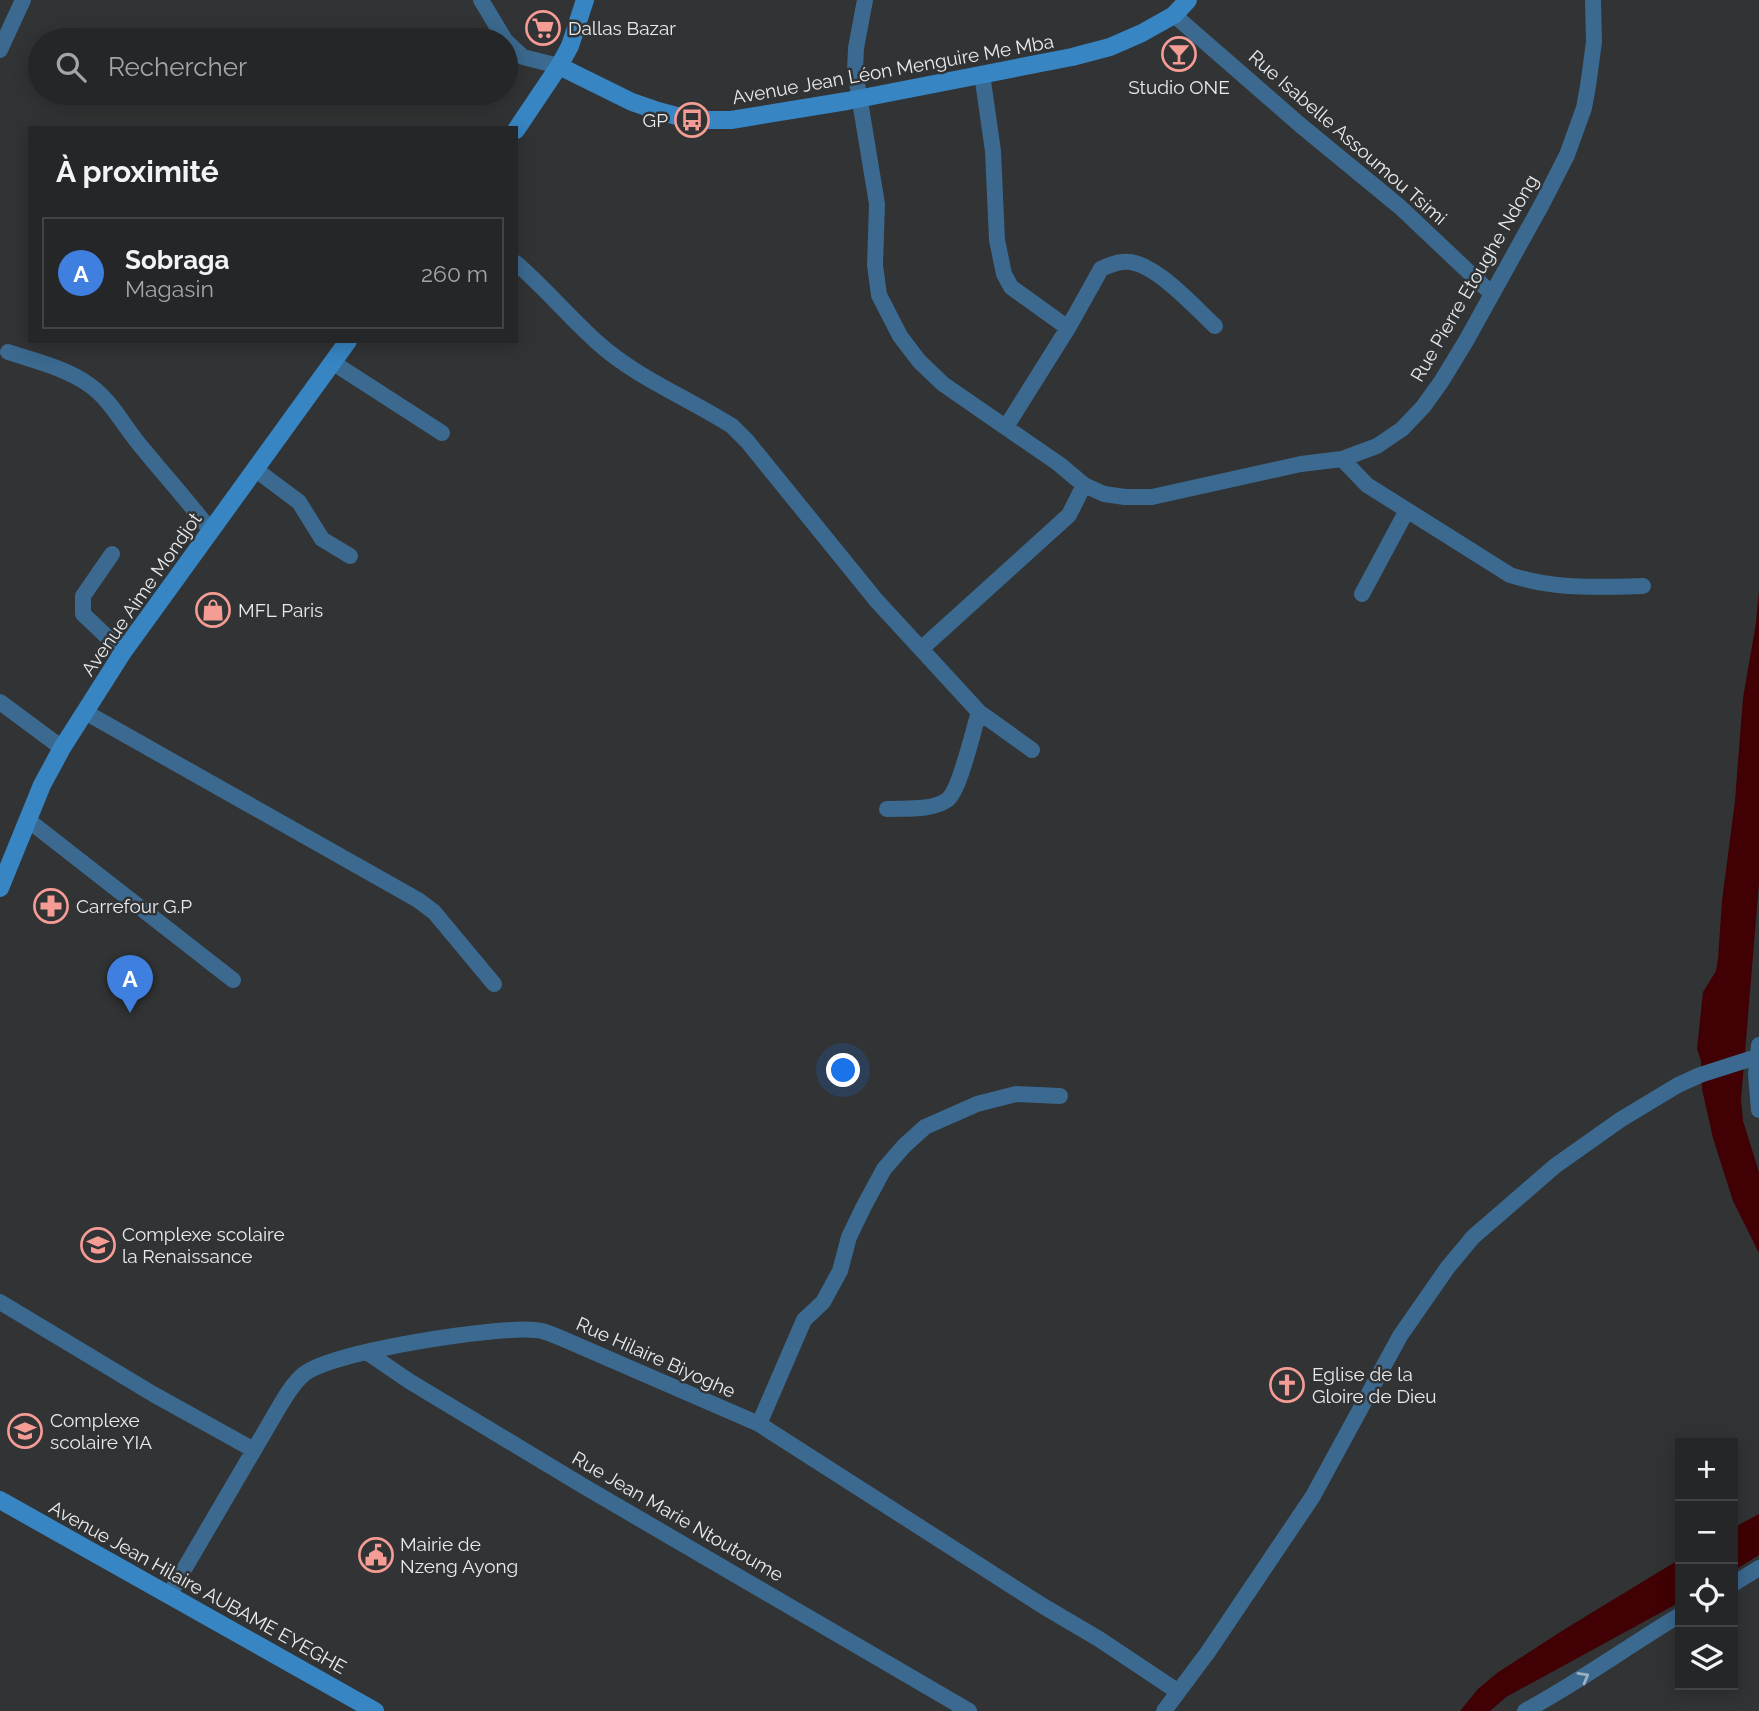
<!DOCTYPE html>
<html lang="fr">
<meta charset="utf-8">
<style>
:root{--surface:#252627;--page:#313233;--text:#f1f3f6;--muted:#a3a5a7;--line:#424344;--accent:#ea580c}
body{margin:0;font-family:Raleway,sans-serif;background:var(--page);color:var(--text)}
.controls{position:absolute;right:21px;bottom:21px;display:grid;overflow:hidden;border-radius:0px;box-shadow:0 4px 18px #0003}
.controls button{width:63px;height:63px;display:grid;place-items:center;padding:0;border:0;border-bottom:2px solid var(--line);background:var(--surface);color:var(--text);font:35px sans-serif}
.you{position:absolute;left:844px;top:1071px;width:24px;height:24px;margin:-18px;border:5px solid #fff;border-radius:50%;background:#1a73e8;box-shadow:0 0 0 10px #1a73e833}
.badge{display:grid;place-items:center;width:46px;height:46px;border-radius:50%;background:var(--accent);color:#fff;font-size:23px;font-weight:700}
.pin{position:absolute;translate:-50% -58px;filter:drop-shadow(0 2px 4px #0008)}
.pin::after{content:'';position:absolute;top:37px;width:24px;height:21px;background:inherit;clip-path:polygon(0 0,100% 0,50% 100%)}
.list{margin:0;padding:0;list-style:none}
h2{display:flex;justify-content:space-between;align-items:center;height:91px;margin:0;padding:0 28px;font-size:30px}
h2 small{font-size:23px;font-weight:400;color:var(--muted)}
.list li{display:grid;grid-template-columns:46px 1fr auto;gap:21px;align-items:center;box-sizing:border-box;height:112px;margin:0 14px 14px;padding:0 14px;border:2px solid var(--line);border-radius:0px}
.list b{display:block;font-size:26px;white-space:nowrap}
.list p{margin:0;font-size:23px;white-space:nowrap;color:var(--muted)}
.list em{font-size:23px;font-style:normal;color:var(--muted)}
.icon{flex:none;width:38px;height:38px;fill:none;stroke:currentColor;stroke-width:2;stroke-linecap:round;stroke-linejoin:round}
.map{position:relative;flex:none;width:1759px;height:1711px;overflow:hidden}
.search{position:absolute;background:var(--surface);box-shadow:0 4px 18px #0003;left:28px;top:28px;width:490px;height:77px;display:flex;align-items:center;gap:18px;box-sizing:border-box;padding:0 24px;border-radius:38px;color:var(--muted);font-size:26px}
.panel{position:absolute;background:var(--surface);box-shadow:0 4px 18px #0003;left:28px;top:126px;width:490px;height:217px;border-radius:0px}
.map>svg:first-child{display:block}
.water{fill:#400004}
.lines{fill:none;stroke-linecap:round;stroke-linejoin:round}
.street{stroke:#3b698f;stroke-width:16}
.secondary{stroke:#3785c3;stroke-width:18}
.oneway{stroke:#9bb0c2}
.labels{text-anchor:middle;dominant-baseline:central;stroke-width:5;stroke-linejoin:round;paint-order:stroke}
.poi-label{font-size:19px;fill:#e9eaeb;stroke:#313334;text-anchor:start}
.street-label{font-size:19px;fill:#e9eaeb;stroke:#313334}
</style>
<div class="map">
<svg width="1759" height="1711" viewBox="0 0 1759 1711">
<rect width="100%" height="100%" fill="#313334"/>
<!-- water -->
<path class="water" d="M 1759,590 L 1759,883 L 1741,1100 L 1743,1121 L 1759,1172 L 1759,1253 L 1733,1201 L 1713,1138 L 1702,1089 L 1701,1061 L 1697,1049 L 1703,992 L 1716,971 L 1718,959 L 1722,901 L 1735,801 L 1743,698 L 1756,623 Z
M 1759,1514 L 1759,1555 L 1733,1571 L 1733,1528 Z
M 1680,1559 L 1680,1602 L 1506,1697 L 1490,1711 L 1460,1711 L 1478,1689 L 1497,1673 L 1565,1629 Z"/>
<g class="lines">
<!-- street -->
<path class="street" d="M 481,0 L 505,40
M 865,0 L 856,48 L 855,71 L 877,204 L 875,265 L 879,295 L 900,336 L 919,361 L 943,384 L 1059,464 L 1084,485 L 1104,494 L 1125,497 L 1152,497 L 1301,464 L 1342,459 L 1377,446 L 1402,429 L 1423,407 L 1441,382 L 1466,341 L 1542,204 L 1567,155 L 1584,108 L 1588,86 L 1594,42 L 1593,0
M 1174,15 L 1299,124 L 1400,207 L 1492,294
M 506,41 L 523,57 L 559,66
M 0,50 L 23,0
M 982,74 L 993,151 L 997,240 L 1004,274 L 1011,287 L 1068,328
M 516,263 C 545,288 570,318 598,343 C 637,378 688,398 732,426 L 747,441 L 876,600 L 979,712 L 1032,750
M 8,352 C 35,361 65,368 88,384 C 112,400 125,429 144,450 C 166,477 189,502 210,530
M 332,362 L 442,433
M 1006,427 L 1068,328 L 1101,269 C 1107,266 1115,263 1122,262 C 1151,257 1194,307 1215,326
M 1342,459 L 1367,485 L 1510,575 C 1557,590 1594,587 1643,586
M 256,470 L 299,502 L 322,539 L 350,556
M 112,554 L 83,596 L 83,614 L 123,652
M 1362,594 L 1406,512
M 921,649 L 1069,515 L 1084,485
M 0,702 L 62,748
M 85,712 L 418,900 L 434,912 L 494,984
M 887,809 C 905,808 931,811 947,800 C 960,791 973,730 979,712
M 28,820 L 233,980
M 1759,1045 L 1756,1074 L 1759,1110
M 0,1302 L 153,1394 L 254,1450
M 368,1353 L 409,1381 L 585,1487 L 969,1711
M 759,1424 L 804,1320 L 823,1302 L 840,1271 L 849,1237 L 864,1206 L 884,1169 L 904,1146 L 925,1127 L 977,1104 L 1016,1094 L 1060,1096
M 1733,1584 L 1759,1568
M 169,1595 L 278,1409 C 285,1397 293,1383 304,1374 C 334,1351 496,1326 535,1330 C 544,1330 553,1335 561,1338 L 759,1424 L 1043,1606 L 1099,1639 L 1177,1691
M 1164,1711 L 1208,1652 L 1313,1496 L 1400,1336 L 1448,1267 L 1473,1237 L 1555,1166 L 1620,1120 L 1678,1085 L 1700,1075 L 1759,1056
M 1525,1711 C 1579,1682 1628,1646 1680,1615"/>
<!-- secondary -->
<path class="secondary" d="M 559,66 L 632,102 L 658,111 L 692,120 L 731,120 L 847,101 L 1072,57 L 1110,47 L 1142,33 L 1174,15 L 1188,0
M 516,130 L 559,66 L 570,46 L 585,0
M 0,888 L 42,785 L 62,748 L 123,652 L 348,341
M 0,1500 L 375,1711"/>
</g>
<!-- one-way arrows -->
<defs><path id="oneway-chevron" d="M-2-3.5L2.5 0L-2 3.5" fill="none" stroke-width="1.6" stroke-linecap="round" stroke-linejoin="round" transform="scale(1.75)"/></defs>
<use class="oneway" href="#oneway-chevron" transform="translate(1584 1677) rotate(-30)"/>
<!-- icons -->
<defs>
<g id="supermarket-ring" transform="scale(1.75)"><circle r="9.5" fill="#313334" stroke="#f59c95" stroke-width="1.5"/><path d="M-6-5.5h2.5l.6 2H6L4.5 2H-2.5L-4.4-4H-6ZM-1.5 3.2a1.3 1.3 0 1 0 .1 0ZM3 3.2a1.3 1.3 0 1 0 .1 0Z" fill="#f59c95"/></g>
<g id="bar-ring" transform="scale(1.75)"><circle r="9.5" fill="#313334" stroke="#f59c95" stroke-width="1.5"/><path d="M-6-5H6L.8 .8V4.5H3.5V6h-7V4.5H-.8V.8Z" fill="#f59c95"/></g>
<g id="bus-ring" transform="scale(1.75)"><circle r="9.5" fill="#313334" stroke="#f59c95" stroke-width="1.5"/><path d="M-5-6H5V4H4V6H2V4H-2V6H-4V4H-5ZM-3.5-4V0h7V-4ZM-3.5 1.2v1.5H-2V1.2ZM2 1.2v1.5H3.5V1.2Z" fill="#f59c95"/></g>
<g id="shop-ring" transform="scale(1.75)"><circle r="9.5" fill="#313334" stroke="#f59c95" stroke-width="1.5"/><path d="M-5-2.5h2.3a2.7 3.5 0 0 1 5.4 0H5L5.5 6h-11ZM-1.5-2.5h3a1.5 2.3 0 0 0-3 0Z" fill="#f59c95"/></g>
<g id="pharmacy-ring" transform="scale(1.75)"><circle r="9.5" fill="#313334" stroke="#f59c95" stroke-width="1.5"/><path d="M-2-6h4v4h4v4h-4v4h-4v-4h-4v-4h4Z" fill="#f59c95"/></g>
<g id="school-ring" transform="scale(1.75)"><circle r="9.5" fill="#313334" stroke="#f59c95" stroke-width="1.5"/><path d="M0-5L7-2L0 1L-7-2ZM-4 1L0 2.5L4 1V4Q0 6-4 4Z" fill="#f59c95"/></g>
<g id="church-ring" transform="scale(1.75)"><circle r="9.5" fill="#313334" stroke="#f59c95" stroke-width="1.5"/><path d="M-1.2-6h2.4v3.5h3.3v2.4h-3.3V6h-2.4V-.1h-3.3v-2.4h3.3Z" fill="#f59c95"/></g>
<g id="civic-ring" transform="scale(1.75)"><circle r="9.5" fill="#313334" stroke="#f59c95" stroke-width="1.5"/><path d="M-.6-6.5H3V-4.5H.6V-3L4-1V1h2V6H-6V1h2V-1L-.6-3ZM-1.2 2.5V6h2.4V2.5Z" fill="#f59c95"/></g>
</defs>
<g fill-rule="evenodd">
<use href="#supermarket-ring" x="543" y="28"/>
<use href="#bar-ring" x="1179" y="54"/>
<use href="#bus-ring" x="692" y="120"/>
<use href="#shop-ring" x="213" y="610"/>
<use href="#pharmacy-ring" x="51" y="906"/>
<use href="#school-ring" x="98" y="1245"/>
<use href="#church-ring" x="1287" y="1385"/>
<use href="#school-ring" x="25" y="1431"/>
<use href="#civic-ring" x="376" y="1555"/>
</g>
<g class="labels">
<!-- poi labels -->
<g class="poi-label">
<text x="568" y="28">Dallas Bazar</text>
<text x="1179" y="87" text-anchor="middle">Studio ONE</text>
<text x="668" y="120" text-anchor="end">GP</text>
<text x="238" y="610">MFL Paris</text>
<text x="76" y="906">Carrefour G.P</text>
<text x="122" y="1234">Complexe scolaire<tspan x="122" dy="22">la Renaissance</tspan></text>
<text x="1312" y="1374">Eglise de la<tspan x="1312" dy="22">Gloire de Dieu</tspan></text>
<text x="50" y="1420">Complexe<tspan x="50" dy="22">scolaire YIA</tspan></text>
<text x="400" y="1544">Mairie de<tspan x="400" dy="22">Nzeng Ayong</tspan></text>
</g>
<!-- street labels -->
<g class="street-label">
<text transform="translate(893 69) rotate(-10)">Avenue Jean Léon Menguire Me Mba</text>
<text transform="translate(1348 137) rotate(41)">Rue Isabelle Assoumou Tsimi</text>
<text transform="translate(1474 278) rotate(-60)">Rue Pierre Etoughe Ndong</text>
<text transform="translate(141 594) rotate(-55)">Avenue Aime Mondjot</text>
<text transform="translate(656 1357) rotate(24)">Rue Hilaire Biyoghe</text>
<text transform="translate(678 1516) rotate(30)">Rue Jean Marie Ntoutoume</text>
<text transform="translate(198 1587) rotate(29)">Avenue Jean Hilaire AUBAME EYEGHE</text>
</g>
</g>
</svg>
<div class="controls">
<button>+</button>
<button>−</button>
<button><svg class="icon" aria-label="locate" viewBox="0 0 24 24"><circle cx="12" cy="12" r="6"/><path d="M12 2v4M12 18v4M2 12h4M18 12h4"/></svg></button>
<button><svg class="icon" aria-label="layers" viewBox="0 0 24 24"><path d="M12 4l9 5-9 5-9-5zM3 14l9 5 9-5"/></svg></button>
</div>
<div class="you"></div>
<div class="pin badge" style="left:130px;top:1013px;background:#3f7fe0">A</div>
<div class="search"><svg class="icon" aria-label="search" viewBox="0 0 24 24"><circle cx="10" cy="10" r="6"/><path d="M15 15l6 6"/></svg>Rechercher</div>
<section class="panel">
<h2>À proximité<small></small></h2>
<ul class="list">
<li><span class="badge" style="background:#3f7fe0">A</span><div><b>Sobraga</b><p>Magasin</p></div><em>260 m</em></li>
</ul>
</section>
</div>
